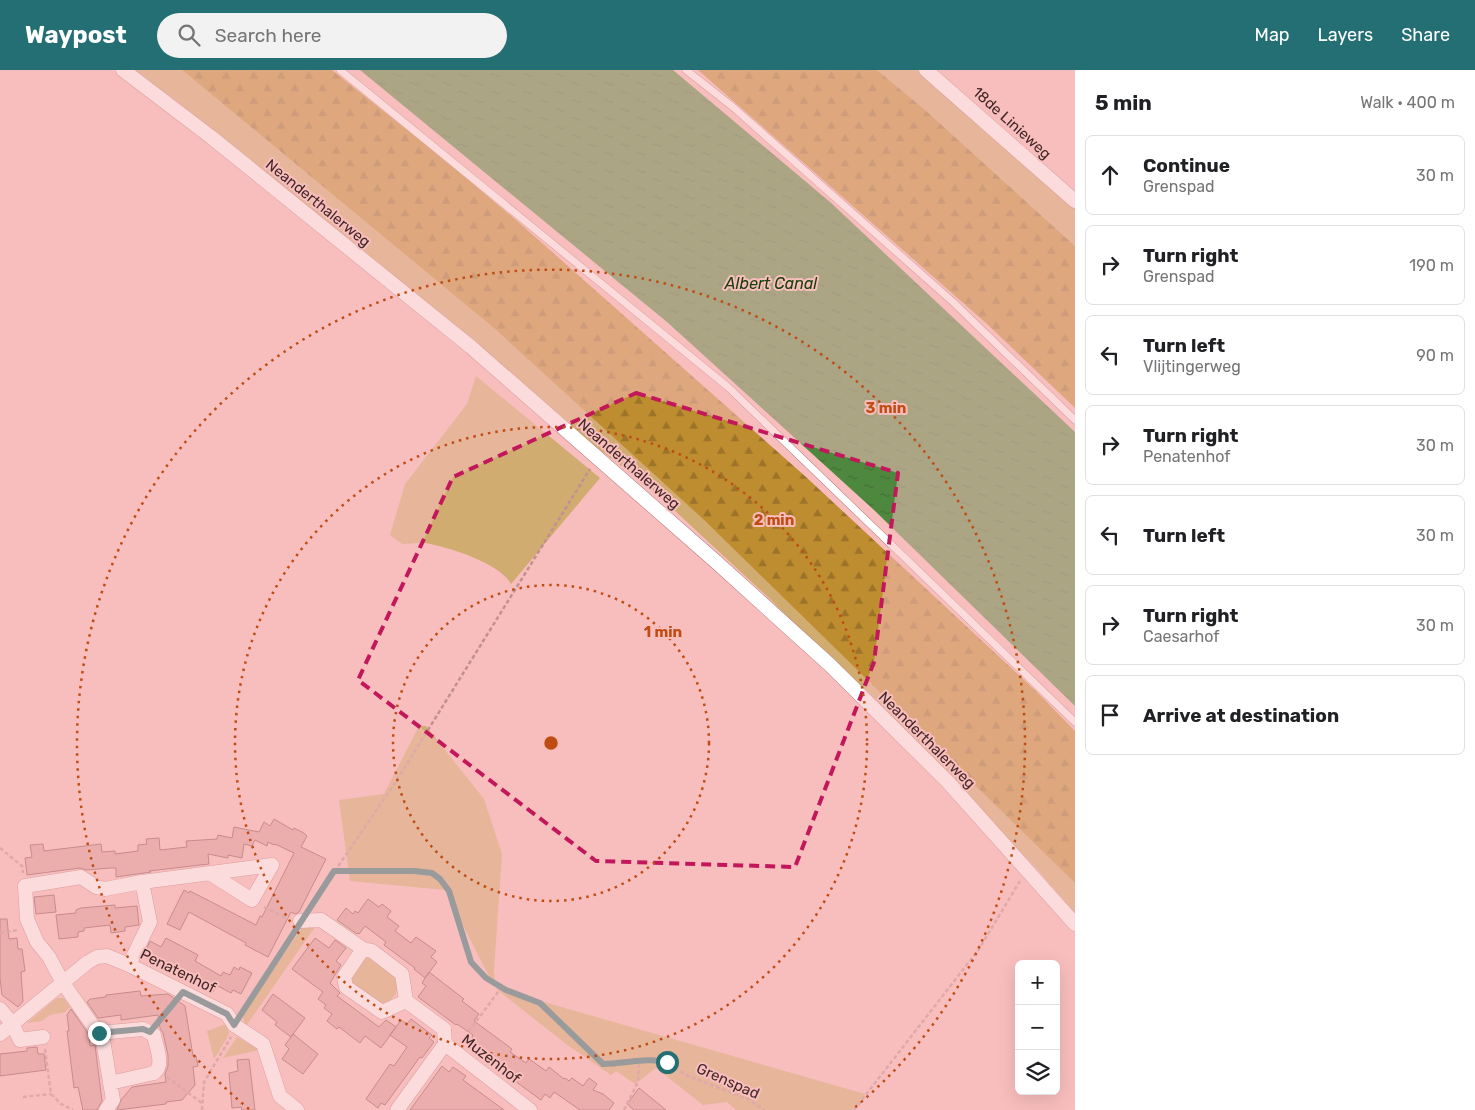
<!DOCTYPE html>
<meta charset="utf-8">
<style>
:root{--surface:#fff;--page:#f2f2f2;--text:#202124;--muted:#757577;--line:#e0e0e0;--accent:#246f73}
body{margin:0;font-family:Rubik,sans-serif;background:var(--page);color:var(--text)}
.controls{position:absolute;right:15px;bottom:15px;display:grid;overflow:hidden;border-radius:8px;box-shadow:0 5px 20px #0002}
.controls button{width:45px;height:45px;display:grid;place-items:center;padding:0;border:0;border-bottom:1px solid var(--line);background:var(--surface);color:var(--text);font:25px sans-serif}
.stop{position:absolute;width:15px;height:15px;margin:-11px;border:4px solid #246f73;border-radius:50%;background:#fff}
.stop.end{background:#246f73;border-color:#fff;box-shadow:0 1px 5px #0008}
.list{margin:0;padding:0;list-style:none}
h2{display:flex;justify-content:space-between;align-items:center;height:65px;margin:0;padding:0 20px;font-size:21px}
h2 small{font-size:16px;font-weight:400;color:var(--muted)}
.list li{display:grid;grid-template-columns:32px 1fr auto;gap:15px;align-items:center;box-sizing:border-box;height:80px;margin:0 10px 10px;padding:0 10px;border:1px solid var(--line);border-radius:8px}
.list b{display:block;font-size:19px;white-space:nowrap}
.list p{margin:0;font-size:16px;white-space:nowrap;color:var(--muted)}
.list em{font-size:16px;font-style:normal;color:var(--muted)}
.icon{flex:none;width:28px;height:28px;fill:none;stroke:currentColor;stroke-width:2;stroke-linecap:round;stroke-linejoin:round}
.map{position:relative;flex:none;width:1075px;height:1040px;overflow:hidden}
header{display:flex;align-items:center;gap:30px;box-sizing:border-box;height:70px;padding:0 25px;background:var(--accent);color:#fff}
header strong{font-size:24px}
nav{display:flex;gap:28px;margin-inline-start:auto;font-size:18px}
.search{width:350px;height:45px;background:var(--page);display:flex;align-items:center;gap:12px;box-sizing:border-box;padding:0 18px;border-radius:28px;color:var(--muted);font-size:19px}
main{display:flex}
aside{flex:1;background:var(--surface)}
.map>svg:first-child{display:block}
.grass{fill:#d0ac70}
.forest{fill:url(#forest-firs)}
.water{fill:url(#water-ripples)}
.building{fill:#de9999;stroke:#8d4f50}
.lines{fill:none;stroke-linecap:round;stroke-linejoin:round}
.service-casing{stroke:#b97777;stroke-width:8}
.minor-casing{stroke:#b97777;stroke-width:15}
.path{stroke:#c19090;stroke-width:2.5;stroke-dasharray:4 2.5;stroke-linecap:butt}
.service{stroke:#fff;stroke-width:7}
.minor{stroke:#fff;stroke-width:14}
.route{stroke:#246f73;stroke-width:6}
.marked{fill:none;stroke:#c2185b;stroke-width:4;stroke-dasharray:10 6;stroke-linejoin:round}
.ring{fill:none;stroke:#bf4d13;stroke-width:2.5;stroke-dasharray:2.5 5}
.labels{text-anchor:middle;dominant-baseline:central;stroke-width:4;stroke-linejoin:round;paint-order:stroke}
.street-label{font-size:15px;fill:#432828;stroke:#f8bebd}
.water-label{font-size:16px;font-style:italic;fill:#18400c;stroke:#f8bebd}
.centre{fill:#bf4d13;stroke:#f8bebd;stroke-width:2.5}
.ring-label{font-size:15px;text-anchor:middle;font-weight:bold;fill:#bf4d13;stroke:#f8bebd;stroke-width:4;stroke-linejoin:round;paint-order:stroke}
</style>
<header>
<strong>Waypost</strong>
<div class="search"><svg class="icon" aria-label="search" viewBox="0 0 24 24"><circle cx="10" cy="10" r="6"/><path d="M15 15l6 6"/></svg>Search here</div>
<nav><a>Map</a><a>Layers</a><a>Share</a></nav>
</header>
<main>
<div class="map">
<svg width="1075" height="1040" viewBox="0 0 1075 1040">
<defs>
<pattern id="forest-firs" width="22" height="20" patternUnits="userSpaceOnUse" patternTransform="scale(1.25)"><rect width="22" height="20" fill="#be8d30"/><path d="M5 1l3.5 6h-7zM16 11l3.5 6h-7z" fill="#9c7329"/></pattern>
<pattern id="water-ripples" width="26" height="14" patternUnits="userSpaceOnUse" patternTransform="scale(1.25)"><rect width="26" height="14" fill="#4e883f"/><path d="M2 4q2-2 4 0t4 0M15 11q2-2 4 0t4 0" fill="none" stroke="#426f35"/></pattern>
</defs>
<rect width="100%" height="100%" fill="#f8bebd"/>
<!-- grass -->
<path class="grass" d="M 129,0 L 182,0 L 495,259 L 528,289 L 704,450 L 1051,789 L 1075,813 L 1075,843 L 1037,799 L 920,676 L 834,594 L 770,529 L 647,415 L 600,380 L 509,307 Z
M 877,0 L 920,0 L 1075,138 L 1075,176 L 924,39 Z
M 476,306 L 600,408 L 511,514 C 500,493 448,477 425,473 C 418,472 409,474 402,474 L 390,465 L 405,414 L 467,334 Z
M 419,656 L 426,656 L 484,729 L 502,784 L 494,901 L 495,918 L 865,1024 L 852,1040 L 736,1040 L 727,1032 L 703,1035 L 656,998 L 635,1014 L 616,1001 L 611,1005 L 566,974 L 495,918 L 445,820 L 350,811 L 339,730 L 384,724 Z
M 317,854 L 246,956 L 242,945 L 304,855 Z
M 364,888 L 373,888 L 399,908 L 401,917 L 389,932 L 380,933 L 353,914 L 351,908 Z
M 57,928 L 64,928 L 70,937 L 65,942 L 50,945 L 42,951 L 27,953 Z
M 226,954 L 229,962 L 227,968 L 214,989 L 207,961 Z
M 237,967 L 259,980 L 223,988 Z"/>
<!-- forest -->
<path class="forest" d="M 182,0 L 332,0 L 440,86 L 516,150 L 806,407 L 1037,622 L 1075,661 L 1075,813 L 704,450 L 495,259 Z
M 698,0 L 877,0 L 924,39 L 1075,176 L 1075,338 L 987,254 Z"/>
<!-- water -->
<path class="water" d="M 360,0 L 673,0 L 830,132 L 1075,362 L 1075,636 L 874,440 L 667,252 Z"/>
<!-- building -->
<path class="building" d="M 274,749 L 293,760 L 294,758 L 304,763 L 307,766 L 301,777 L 326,789 L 299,842 L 295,844 L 291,842 L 268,887 L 245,875 L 246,873 L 189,842 L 180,860 L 167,854 L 184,820 L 189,823 L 190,821 L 256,855 L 260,846 L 262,847 L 294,783 L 275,774 L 274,775 L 268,772 L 267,776 L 255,770 L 252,776 L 244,774 L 242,788 L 228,785 L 228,788 L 208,784 L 209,794 L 149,801 L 151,802 L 116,807 L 116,798 L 110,798 L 86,800 L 80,798 L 27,805 L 25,788 L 32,787 L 30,775 L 43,774 L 44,781 L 101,774 L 102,782 L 115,781 L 115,784 L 138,781 L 138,775 L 147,774 L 146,769 L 159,768 L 160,780 L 187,777 L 186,771 L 217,769 L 218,765 L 232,768 L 234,757 L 259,762 L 264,752 L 270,756 Z
M 54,825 L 56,842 L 36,844 L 34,827 Z
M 368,829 L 379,837 L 382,834 L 391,841 L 387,847 L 399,856 L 395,861 L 411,873 L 416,867 L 436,881 L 431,887 L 437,892 L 425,908 L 414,899 L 415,898 L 384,875 L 386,872 L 365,856 L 359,864 L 358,863 L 357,864 L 337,850 L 346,838 L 353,844 L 355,841 L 358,843 Z
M 115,835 L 115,838 L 137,836 L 139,855 L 125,857 L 125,861 L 111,863 L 110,855 L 84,858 L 84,861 L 78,862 L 78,867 L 59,869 L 56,845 L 76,843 L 76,840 L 81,838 Z
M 0,849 L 7,849 L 9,869 L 17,868 L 18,879 L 22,879 L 25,901 L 21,902 L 23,931 L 18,937 L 2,925 L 0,909 Z
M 166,868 L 198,885 L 195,891 L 221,906 L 223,902 L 230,905 L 234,897 L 239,900 L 240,897 L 252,903 L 241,924 L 233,920 L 231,923 L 216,915 L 213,922 L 143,886 L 150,871 L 161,877 Z
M 315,868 L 329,878 L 335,870 L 346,878 L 336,891 L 341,895 L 330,913 L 340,923 L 337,926 L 379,957 L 386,950 L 396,957 L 381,978 L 365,966 L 360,973 L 339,957 L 337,959 L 327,951 L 332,944 L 324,938 L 326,935 L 318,929 L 323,922 L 292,899 Z
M 429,902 L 464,929 L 462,931 L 479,944 L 474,951 L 512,979 L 510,982 L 526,993 L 529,989 L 546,1001 L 549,997 L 564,1009 L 565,1008 L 569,1011 L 572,1008 L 583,1016 L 589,1008 L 597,1014 L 593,1020 L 603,1024 L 614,1033 L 609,1040 L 580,1040 L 554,1022 L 550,1028 L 545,1024 L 541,1030 L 471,979 L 476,971 L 472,967 L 473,965 L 457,954 L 456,955 L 418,927 L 426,916 L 422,913 Z
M 140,921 L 141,926 L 168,924 L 185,936 L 193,986 L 196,986 L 198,996 L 193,997 L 195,1015 L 182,1030 L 166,1032 L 166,1034 L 117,1040 L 121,1030 L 132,1017 L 166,1012 L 165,1004 L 168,996 L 168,985 L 163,963 L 160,958 L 158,945 L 121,950 L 121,945 L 98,948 L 87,932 L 90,929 L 106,927 L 106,925 Z
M 273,924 L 305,948 L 291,967 L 275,955 L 277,952 L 262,940 Z
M 71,939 L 89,965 L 90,976 L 95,975 L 102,1031 L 97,1040 L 83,1040 L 78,1017 L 74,1018 L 67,961 L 69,961 L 67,945 Z
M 411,949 L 432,965 L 429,968 L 434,972 L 422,988 L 420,987 L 385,1035 L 381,1033 L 378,1038 L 366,1029 L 390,994 L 394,996 L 407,977 L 390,965 L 401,950 L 407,954 Z
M 293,964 L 318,984 L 303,1004 L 282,989 L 289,979 L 285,975 Z
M 37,977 L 38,984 L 44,984 L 46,1000 L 0,1006 L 0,984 L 27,981 L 27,978 Z
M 249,989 L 255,1040 L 242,1040 L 241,1037 L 232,1038 L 229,1003 L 238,1001 L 237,990 Z
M 442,996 L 449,1002 L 453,997 L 466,1006 L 463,1010 L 504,1040 L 410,1040 Z
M 639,1018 L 666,1040 L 634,1040 L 627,1034 Z"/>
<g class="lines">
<!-- service casing -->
<g class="service-casing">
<path id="service" d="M 340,0 L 728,317 L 1075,652
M 686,0 L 733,37 L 953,232 L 1075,350"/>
</g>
<!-- minor casing -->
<g class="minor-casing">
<path id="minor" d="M 123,0 L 211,67 L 471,277 L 714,490 L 830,595 L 948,712 L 1075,854
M 926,0 L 1075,131
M 300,851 L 321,850 L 363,879 L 372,881 L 402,904 L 406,931 L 444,959 L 445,974 L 530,1040
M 363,879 L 344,907 L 346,917 L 382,942 L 406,931
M 129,895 L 150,852 L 142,812
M 0,939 L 12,953 L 20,970 L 43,967
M 99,963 L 143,959 L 154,965 C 156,977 165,995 154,1003 L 110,1013
M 0,964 L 88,892 L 97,887 L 107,886 L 129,895 L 227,944 L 234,955 L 263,974 L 280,1026 L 297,1040
M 106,1040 L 113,1030 L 103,970 L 63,913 L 49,887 L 37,872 L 27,849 L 25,816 L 81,807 L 96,817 L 105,819 L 142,812 L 272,795 L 252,830 L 211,804
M 397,1040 L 445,974"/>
</g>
<!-- path -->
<path class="path" d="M 0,778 L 22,796 L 23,803
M 334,801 L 414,801 L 432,803 L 440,809 L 449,821 L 471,893 L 486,908 L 506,920 L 540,933 L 551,943 L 603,994 L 623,994 L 653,988 L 667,992 L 686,1005 L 750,1030 L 764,1040
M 264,837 L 288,849
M 309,839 L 395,713 L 590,399
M 0,863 L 18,860
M 241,944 L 293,862
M 157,954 L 174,933
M 461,972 L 501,918
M 45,979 L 51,1024 L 61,1034 L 73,1040
M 167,1007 L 202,1033
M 23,1027 L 51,1024
M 202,1040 L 204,1012 L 231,967
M 624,1040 L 638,1012 L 639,991
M 854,1040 L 979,879 L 1020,811"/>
<!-- service -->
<use href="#service" class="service"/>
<!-- minor -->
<use href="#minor" class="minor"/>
</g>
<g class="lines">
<!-- route -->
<path class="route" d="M 99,963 L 143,959 L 150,962 L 183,922 L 227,944 L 234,955 L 334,801 L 414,801 L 432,803 L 440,809 L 449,821 L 471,892 L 486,908 L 506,920 L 540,933 L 603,994 C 625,994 646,987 667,992"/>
</g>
<!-- marked area -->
<path d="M0 0H1075V1040H0ZM 636,323 L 898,403 L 874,592 L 795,797 L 596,791 L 358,610 L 453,407 Z" fill="#f8bebd" fill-opacity=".55" fill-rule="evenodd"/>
<path class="marked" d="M 636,323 L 898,403 L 874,592 L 795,797 L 596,791 L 358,610 L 453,407 Z"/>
<!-- distance rings -->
<g class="ring">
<circle cx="551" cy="673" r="158"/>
<circle cx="551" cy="673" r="316"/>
<path d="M249 1039A474 474 0 1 1 853 1039"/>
</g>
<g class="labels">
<!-- street labels -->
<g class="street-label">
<text transform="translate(1012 53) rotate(42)">18de Linieweg</text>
<text transform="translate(318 133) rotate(39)">Neanderthalerweg</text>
<text transform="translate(629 394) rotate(41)">Neanderthalerweg</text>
<text transform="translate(927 670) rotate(45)">Neanderthalerweg</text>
<text transform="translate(178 901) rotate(26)">Penatenhof</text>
<text transform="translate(491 989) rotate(38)">Muzenhof</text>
<text transform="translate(728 1011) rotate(24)">Grenspad</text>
</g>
<!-- water labels -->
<g class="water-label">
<text x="771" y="213">Albert Canal</text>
</g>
</g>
<circle cx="551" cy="673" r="8" class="centre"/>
<g class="ring-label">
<text x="886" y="343">3 min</text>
<text x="774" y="455">2 min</text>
<text x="663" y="567">1 min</text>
</g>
</svg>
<div class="controls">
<button>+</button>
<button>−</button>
<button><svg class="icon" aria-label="layers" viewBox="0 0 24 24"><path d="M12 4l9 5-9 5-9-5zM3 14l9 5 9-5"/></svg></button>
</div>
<div class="stop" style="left:667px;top:992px"></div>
<div class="stop end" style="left:99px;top:963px"></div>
</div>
<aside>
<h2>5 min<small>Walk · 400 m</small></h2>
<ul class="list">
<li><svg class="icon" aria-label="ahead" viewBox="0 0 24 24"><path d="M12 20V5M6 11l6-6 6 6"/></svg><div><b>Continue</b><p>Grenspad</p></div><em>30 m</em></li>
<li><svg class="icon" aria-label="right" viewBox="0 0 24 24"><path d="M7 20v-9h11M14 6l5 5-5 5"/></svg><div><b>Turn right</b><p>Grenspad</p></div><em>190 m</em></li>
<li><svg class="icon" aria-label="left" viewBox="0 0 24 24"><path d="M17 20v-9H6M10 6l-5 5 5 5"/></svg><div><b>Turn left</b><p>Vlijtingerweg</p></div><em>90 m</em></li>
<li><svg class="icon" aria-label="right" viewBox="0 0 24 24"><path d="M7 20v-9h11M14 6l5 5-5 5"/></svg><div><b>Turn right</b><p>Penatenhof</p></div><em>30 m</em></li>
<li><svg class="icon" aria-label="left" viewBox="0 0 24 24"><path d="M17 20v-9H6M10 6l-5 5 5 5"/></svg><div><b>Turn left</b></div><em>30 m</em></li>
<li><svg class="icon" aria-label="right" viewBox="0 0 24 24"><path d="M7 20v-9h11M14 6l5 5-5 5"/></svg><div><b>Turn right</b><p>Caesarhof</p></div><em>30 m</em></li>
<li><svg class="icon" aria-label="arrive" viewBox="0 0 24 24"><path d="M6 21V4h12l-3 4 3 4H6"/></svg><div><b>Arrive at destination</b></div></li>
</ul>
</aside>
</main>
